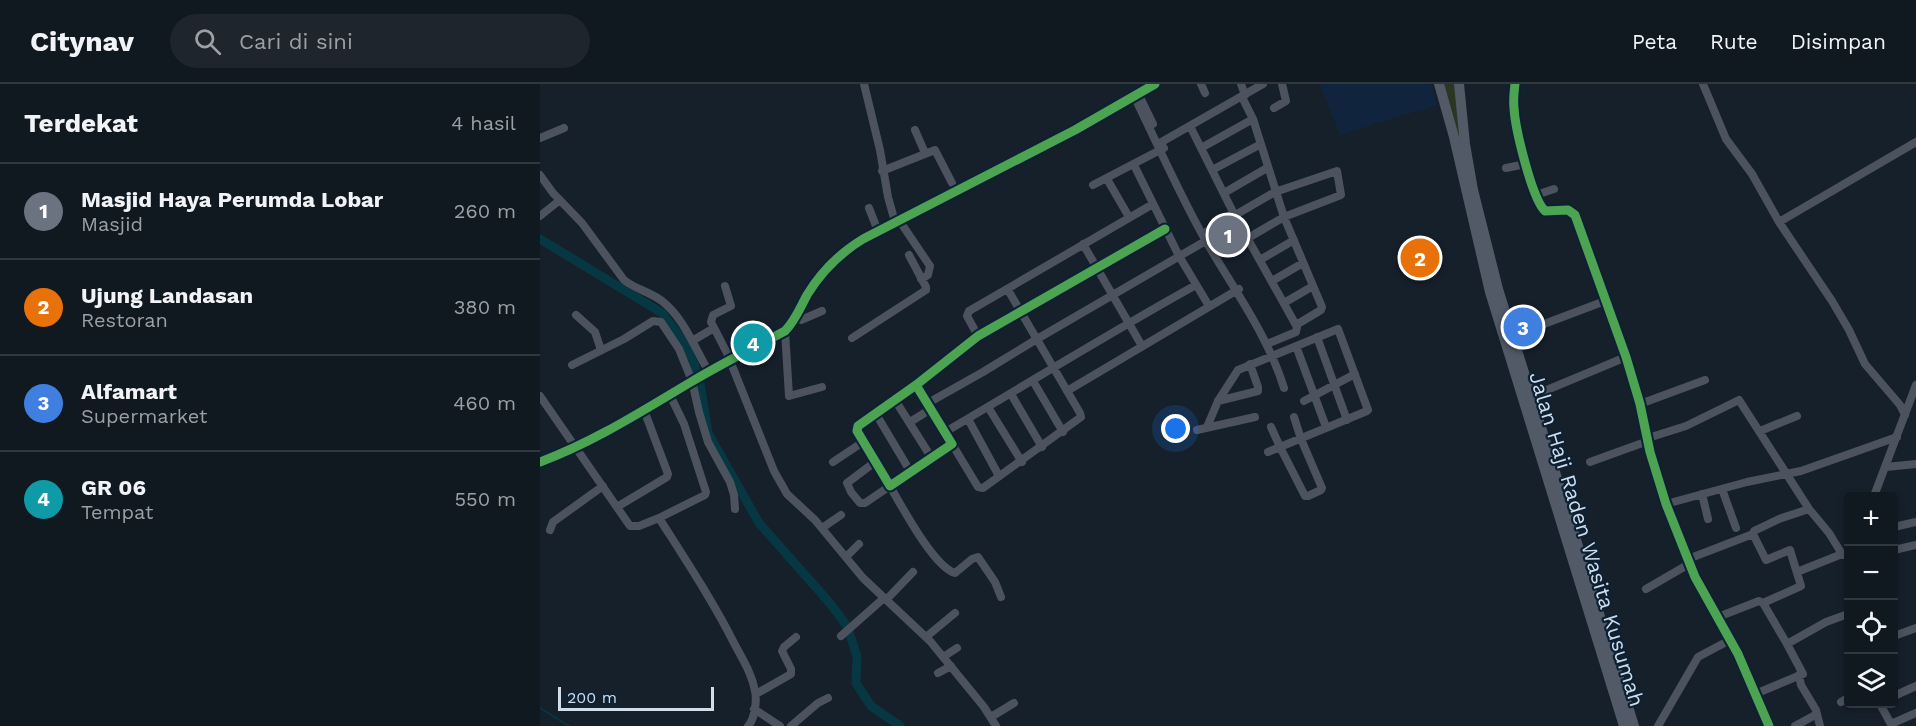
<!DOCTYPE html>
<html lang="id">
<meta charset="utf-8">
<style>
:root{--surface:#101820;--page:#1e252d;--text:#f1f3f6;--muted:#9ca0a5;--line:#30373e;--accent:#7c3aed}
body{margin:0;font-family:"Work Sans",sans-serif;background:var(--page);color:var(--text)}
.controls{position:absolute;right:18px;bottom:18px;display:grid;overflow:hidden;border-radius:6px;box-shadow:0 3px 9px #0003}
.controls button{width:54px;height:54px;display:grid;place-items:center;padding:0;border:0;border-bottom:2px solid var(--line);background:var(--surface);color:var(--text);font:30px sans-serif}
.scale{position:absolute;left:18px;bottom:15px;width:156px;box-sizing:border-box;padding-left:6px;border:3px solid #d0ddeb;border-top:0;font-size:16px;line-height:21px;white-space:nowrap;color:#d0ddeb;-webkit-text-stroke:4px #0d2034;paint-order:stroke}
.you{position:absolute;left:636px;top:345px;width:21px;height:21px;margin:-15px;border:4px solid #fff;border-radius:50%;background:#1a73e8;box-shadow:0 0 0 9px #1a73e833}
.badge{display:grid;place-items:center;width:39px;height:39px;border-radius:50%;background:var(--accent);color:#fff;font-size:20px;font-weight:700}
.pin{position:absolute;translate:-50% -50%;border:3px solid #fff;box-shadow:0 2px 6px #0006}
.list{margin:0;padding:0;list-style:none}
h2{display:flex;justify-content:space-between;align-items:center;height:78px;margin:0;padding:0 24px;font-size:26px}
h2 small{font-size:20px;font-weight:400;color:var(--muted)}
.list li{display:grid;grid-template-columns:39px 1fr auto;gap:18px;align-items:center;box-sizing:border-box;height:96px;padding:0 24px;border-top:2px solid var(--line)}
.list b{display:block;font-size:22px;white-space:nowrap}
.list p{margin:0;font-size:20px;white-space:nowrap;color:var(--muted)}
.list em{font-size:20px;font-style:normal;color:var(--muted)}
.icon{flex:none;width:33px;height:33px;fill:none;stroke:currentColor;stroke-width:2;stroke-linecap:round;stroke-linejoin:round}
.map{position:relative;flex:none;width:1376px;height:642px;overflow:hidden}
header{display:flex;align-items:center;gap:36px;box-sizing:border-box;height:84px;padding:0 30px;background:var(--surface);border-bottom:2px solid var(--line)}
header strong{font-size:28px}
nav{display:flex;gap:33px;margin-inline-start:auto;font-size:21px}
.search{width:420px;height:54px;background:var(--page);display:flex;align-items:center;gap:15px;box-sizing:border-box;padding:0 21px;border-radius:33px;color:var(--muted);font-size:22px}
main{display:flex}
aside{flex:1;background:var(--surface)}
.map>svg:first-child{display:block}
.built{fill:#10253d}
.green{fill:#2a3621}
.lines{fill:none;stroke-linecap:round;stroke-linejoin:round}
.stream{stroke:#063743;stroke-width:1.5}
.river{stroke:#063743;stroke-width:9}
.minor{stroke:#4d535e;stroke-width:8}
.highway{stroke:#525a68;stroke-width:10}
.cycleway-casing{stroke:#0d2034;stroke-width:13}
.cycleway{stroke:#4ca352;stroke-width:9}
.labels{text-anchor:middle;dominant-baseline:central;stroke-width:4.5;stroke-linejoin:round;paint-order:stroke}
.street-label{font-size:21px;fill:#d0ddeb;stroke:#0d2034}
</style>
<header>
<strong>Citynav</strong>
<div class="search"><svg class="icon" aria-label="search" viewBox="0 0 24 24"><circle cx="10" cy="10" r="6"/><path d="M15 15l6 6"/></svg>Cari di sini</div>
<nav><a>Peta</a><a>Rute</a><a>Disimpan</a></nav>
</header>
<main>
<aside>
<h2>Terdekat<small>4 hasil</small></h2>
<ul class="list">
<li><span class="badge" style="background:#6b7280">1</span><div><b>Masjid Haya Perumda Lobar</b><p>Masjid</p></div><em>260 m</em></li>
<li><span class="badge" style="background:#e8710a">2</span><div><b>Ujung Landasan</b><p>Restoran</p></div><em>380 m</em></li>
<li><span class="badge" style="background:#3f7fe0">3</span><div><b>Alfamart</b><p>Supermarket</p></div><em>460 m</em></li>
<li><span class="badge" style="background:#0f9aa8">4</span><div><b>GR 06</b><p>Tempat</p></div><em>550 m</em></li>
</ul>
</aside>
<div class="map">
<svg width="1376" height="642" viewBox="0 0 1376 642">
<rect width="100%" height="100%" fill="#16202b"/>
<!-- built -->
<path class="built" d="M 780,0 L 891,0 L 897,21 L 800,51 Z"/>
<!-- green -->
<path class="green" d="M 901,0 L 916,0 L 920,58 Z"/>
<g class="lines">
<!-- stream -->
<path class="stream" d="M 0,624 L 29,642"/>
<!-- river -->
<path class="river" d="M 0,155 L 122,229 L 146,261 L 154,279 L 160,300 L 168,349 L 219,439 L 289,518 L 307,542 L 317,572 L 316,599 L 331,622 L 360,642"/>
<!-- minor -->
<path class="minor" d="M 324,0 L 340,66 L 348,113 L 355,138
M 661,0 L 665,9
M 701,0 L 705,11
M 975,0 C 974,8 973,16 974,24 C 975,44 992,115 1005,127 L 1028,126 L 1035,131 L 1086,273 L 1100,320 L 1110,368 L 1126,420 L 1155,493 L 1198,570 L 1229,642
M 1163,0 L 1186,55 L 1212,90 L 1239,138 L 1292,217 L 1309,246 L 1325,280 L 1360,321 L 1365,331
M 598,9 L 613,40
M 594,12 C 618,61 640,112 667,159 C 695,207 728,252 744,304
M 702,13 L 713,35 L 744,133 L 782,223 L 781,226 L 756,241
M 734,24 L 746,17 L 742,0
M 650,42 L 695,132 L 757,243 L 756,248 L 727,260
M 375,46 L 385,69
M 0,54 L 24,44
M 618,60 L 723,0
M 661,64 L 713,35
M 594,81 L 639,172 L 669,222
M 966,84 L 986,80
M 672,86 L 721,60
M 342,87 L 395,66 L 412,99
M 0,91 L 13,109 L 42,139 L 84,196 C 95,205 110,208 122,217 C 144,234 155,265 169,288
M 567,95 L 589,133
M 553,101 L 624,64
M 684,109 L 727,84
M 996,111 L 1014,105
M 329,124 L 338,147
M 0,132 L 20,116
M 359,136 L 390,182 L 388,191 L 381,195
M 1239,138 L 1376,58
M 666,148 L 735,108 L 797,87 L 801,111 L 744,133 L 708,154
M 543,160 L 602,262
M 720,176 L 754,156
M 732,197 L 763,179
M 185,202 L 191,222 L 173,231 L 171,238 L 187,269 L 234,387 L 247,410 L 275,436 L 323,494 L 390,557 L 444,623 L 456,642
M 744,219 L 773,202
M 36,231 L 55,248 L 61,266
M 255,234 L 261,236 L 282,227
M 1004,240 L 1065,217
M 245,247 L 249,312 L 282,303
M 438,252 L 427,232 L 429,227 L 613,120
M 777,253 L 807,336
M 312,254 L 386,206 L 386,203 L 369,171
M 152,257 L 174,244
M 756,262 L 786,343
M 32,281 L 84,255 L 113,237 L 121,238 L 139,265 L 152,297 L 159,328 L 168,358 L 190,398 L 194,411 L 195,425
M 493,297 L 523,348
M 376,301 L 412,360 L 350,402 L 317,347 L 318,342 L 376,301 L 438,252 L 625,145
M 527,307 L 699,205
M 1002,308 L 1086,273
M 471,310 L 502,363
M 0,312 L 90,442 L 99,442 L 119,434 C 145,475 173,517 195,561 C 203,576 212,590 215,607 C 217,616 215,635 208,642
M 355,316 L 391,373
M 678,317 L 718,307 L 718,303 L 710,280
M 764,317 L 815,290
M 388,319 L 443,288 L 497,255 L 669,155
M 1100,320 L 1165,296
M 448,323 L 482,378
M 336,330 L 370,387
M 428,335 L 459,392
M 370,338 L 391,325
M 667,343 L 678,317 L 698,286 L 798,245 L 828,326 L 827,327 C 798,339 769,351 740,363 L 765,412 L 768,412 L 781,406 L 782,404 L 761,355 L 754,333
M 657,346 L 715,333
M 1220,347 L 1257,332
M 405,348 C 489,299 571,248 656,201
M 1108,354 L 1146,342 L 1199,316 L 1269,425 L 1289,449 L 1302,470 L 1308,472
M 412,360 L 438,403 L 443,404 L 541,333 L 540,329 L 468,206
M 728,368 L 740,363 L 731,343
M 0,378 C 54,358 102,327 151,298 C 181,280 213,264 245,247 C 255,237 260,224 267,211 C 281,188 300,169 323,155 L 535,46 L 615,0
M 293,378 L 323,358
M 335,378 L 307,399 L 311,408 L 320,419 L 325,419 L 350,402 C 362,423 394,483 415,489 L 432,475 L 438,473 L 455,498 L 461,513
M 1050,378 L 1108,357
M 1346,383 L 1376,380
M 1182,405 L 1196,444
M 1162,410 L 1168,435
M 1334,412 L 1376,301
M 1126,420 L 1207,398 L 1261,387 L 1357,353
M 77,423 L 127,393 L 128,390 L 104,326
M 119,434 L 165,411 L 166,408 L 144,340 L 130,311
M 1354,443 L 1376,438
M 282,444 L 301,431
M 10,446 L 13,438 L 63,402
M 1354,466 L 1376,461
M 306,473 L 319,460
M 1148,475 L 1213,450
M 1257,488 L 1302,470
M 1106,505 L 1149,480
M 346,516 L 373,488
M 1223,519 L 1247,560 L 1286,538 L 1308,530
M 1178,533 L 1219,517 L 1223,519 L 1261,502 L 1250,466 L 1226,476 L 1213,450 L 1214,447 L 1239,435 L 1269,425
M 301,552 L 344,514
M 1354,552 L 1376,544
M 386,553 L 415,529
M 403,573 L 417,564
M 398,589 L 411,582
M 1259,591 L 1261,601 L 1276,626 L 1280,642
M 216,610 L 251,590 L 251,585 L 242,567 L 244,563 L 256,553
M 1215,610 L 1263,590 L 1247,560
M 1354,612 L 1376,602
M 1301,618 L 1308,614
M 1340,620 L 1352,642
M 214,625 L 240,642
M 451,633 L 474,619
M 1351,640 L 1376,629
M 251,642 L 278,619 L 288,614
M 1118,642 L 1158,573 L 1190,556
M 1255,642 L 1277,630"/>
<!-- highway -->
<path class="highway" d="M 899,0 L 914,53 L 950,208 L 1084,642
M 919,0 L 925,60 L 933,106 L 958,205 L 1094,642"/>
<!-- cycleway casing -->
<g class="cycleway-casing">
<path id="cycleway" d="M 975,0 C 974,8 973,16 974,24 C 975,44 992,115 1005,127 L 1028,126 L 1035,131 L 1086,273 L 1100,320 L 1110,368 L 1126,420 L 1155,493 L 1198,570 L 1229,642
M 376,301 L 412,360 L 350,402 L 317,347 L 318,342 L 376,301 L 438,252 L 625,145
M 0,378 C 54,358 102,327 151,298 C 181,280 213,264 245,247 C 255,237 260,224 267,211 C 281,188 300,169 323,155 L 535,46 L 615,0"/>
</g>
<!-- cycleway -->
<use href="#cycleway" class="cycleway"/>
</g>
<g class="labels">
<!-- street labels -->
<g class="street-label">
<text transform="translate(1047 455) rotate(73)">Jalan Haji Raden Wasita Kusumah</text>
</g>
</g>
</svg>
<div class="controls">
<button>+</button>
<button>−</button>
<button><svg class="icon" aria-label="locate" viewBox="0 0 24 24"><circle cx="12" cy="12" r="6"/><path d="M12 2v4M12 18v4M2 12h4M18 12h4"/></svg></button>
<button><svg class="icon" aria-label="layers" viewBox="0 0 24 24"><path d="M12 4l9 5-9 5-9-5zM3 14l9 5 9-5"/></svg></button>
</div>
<div class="scale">200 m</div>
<div class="you"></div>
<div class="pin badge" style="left:688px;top:151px;background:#6b7280">1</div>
<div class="pin badge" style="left:880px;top:174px;background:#e8710a">2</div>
<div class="pin badge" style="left:983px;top:243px;background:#3f7fe0">3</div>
<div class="pin badge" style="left:213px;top:259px;background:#0f9aa8">4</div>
</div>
</main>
